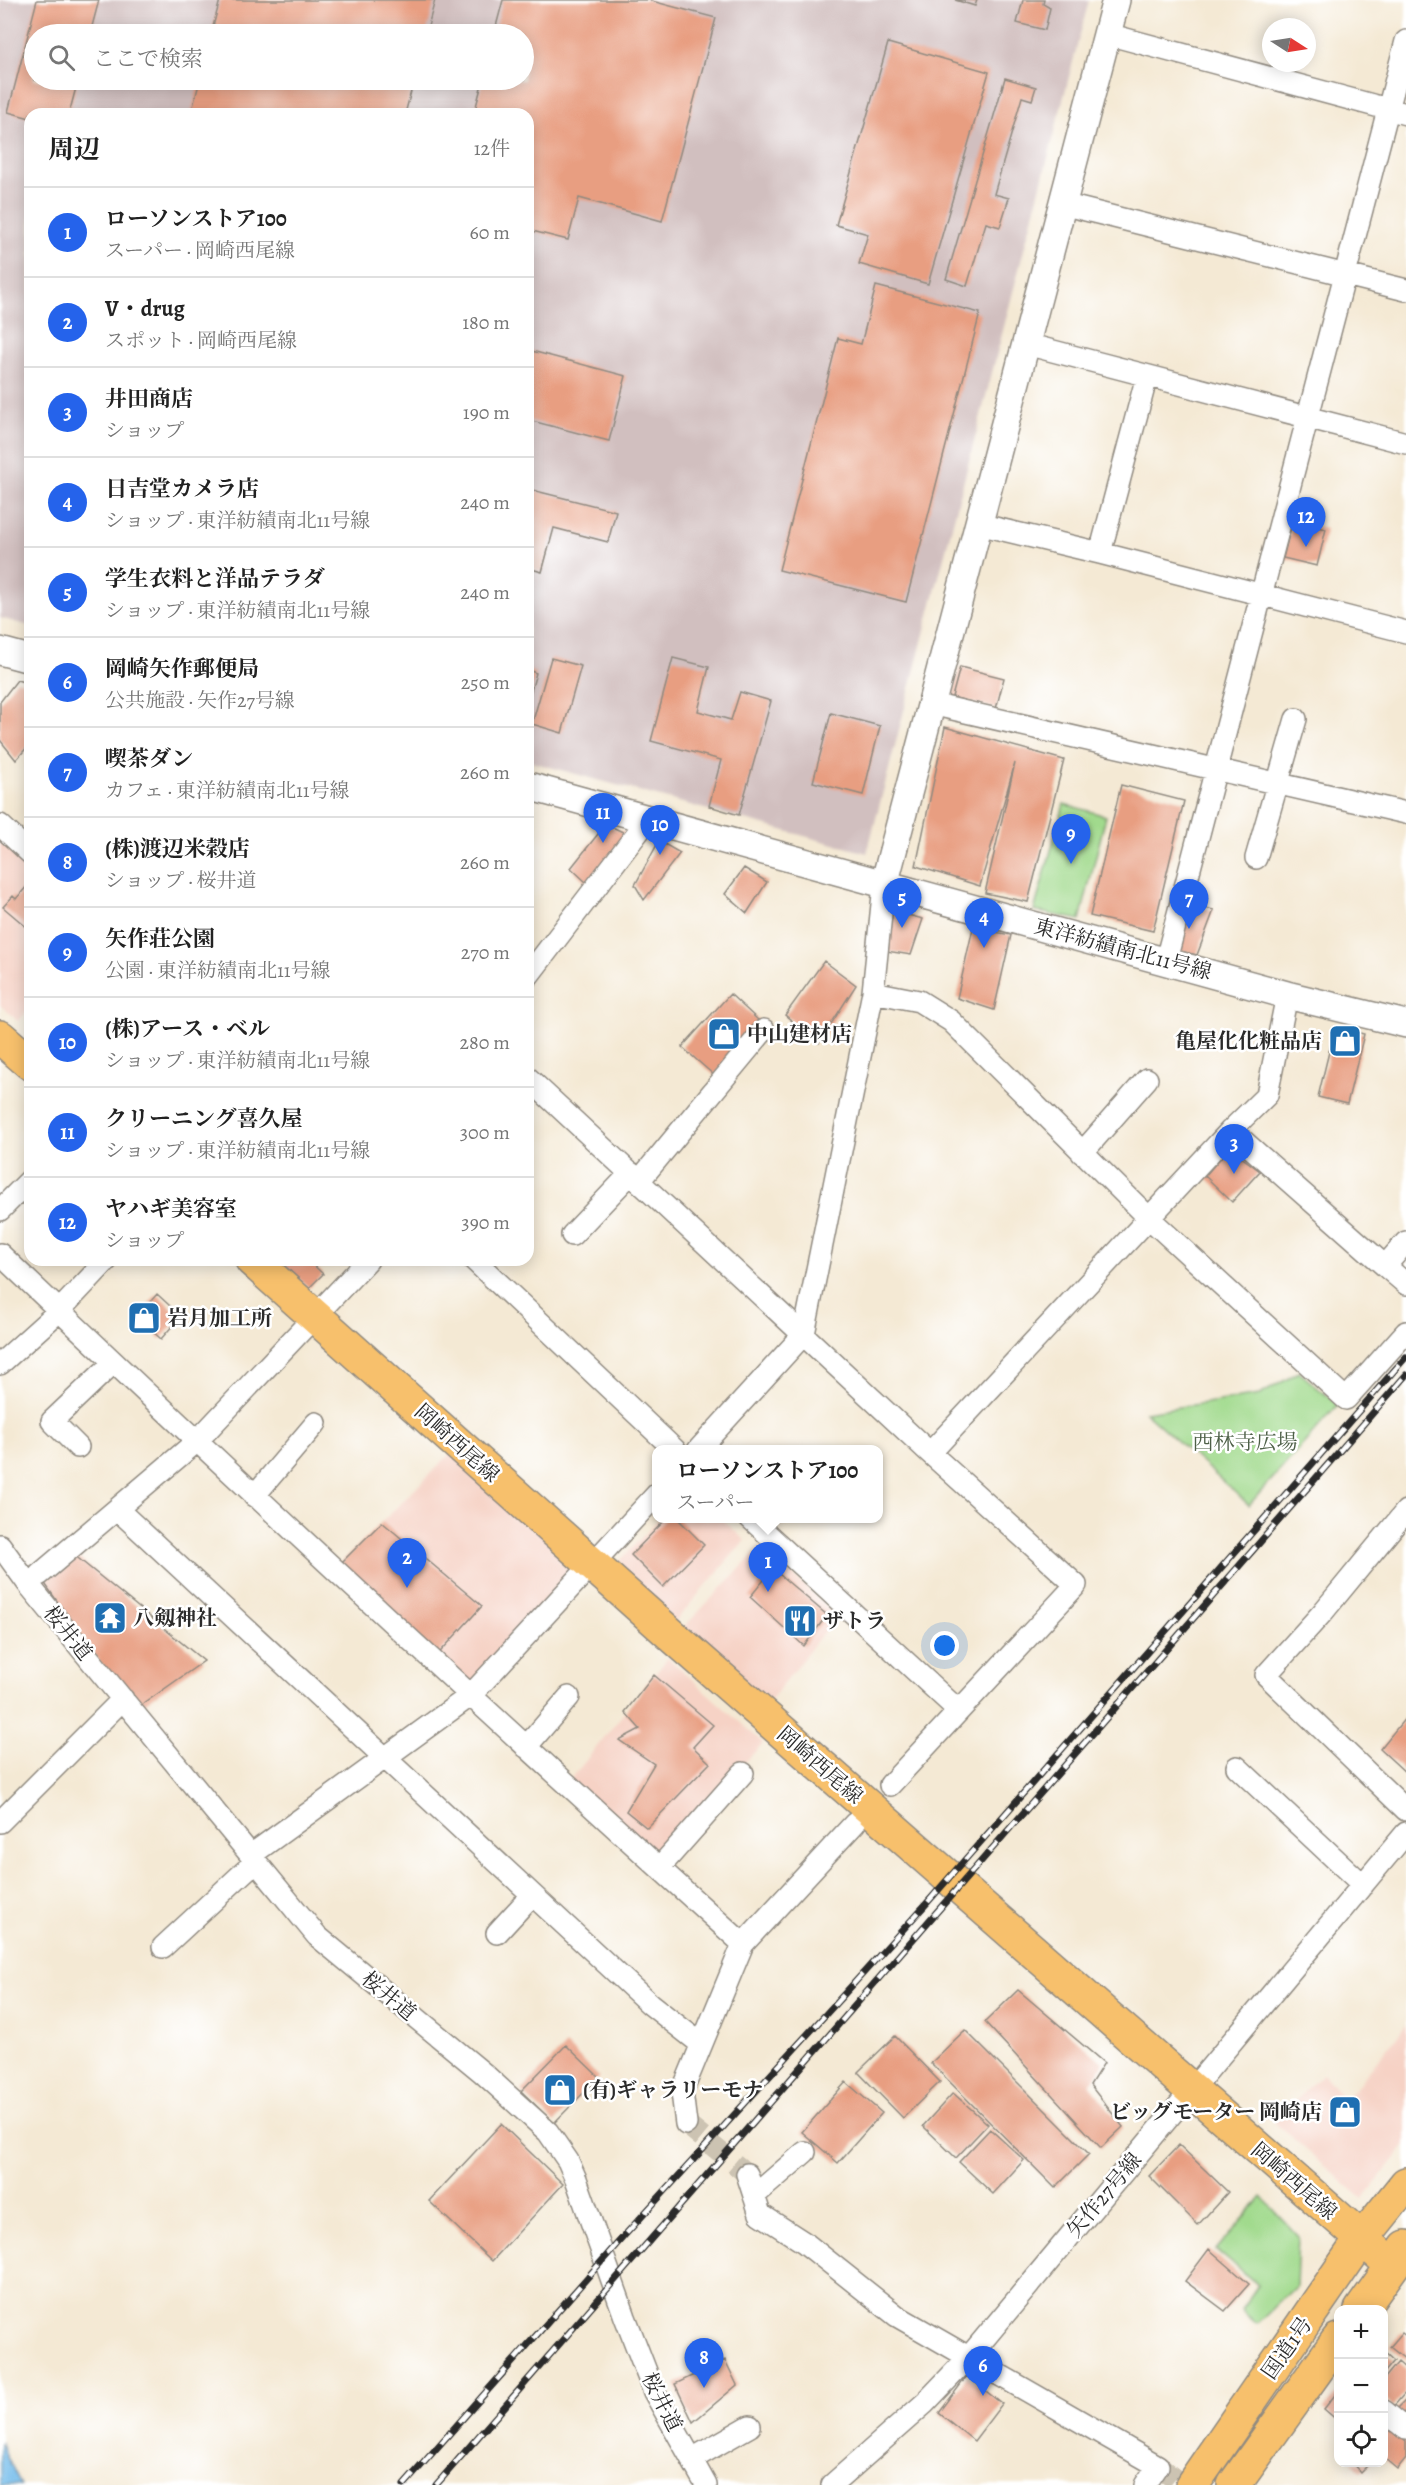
<!DOCTYPE html>
<html lang="ja">
<meta charset="utf-8">
<style>
:root{--surface:#fff;--page:#f2f2f2;--text:#222;--muted:#767676;--line:#e0e0e0;--accent:#2563eb}
body{margin:0;font-family:Alegreya,"Noto Serif JP",serif;background:var(--page);color:var(--text)}
.controls{position:absolute;right:18px;bottom:18px;display:grid;overflow:hidden;border-radius:12px;box-shadow:0 3px 15px #0003}
.controls button{width:54px;height:54px;display:grid;place-items:center;padding:0;border:0;border-bottom:2px solid var(--line);background:var(--surface);color:var(--text);font:30px sans-serif}
.compass{position:absolute;left:1262px;top:18px;width:54px;height:54px;border-radius:50%;background:var(--surface);box-shadow:0 3px 15px #0003;rotate:102deg}
.you{position:absolute;left:945px;top:1646px;width:21px;height:21px;margin:-15px;border:4px solid #fff;border-radius:50%;background:#1a73e8;box-shadow:0 0 0 9px #1a73e833}
.badge{display:grid;place-items:center;width:39px;height:39px;border-radius:50%;background:var(--accent);color:#fff;font-size:20px;font-weight:700}
.pin{position:absolute;translate:-50% -50px;filter:drop-shadow(0 2px 3px #0008)}
.pin::after{content:'';position:absolute;top:32px;width:21px;height:18px;background:inherit;clip-path:polygon(0 0,100% 0,50% 100%)}
.popup{position:absolute;left:652px;top:1445px;width:231px;height:78px;box-sizing:border-box;display:grid;place-content:center;border-radius:12px;background:var(--surface);filter:drop-shadow(0 2px 4px #0005);font-size:20px;white-space:nowrap;color:var(--muted)}
.popup b{font-size:22px;color:var(--text)}
.popup::after{content:'';position:absolute;left:50%;top:100%;margin-left:-12px;border:12px solid transparent;border-top-color:var(--surface)}
.list{margin:0;padding:0;list-style:none}
h2{display:flex;justify-content:space-between;align-items:center;height:78px;margin:0;padding:0 24px;font-size:26px}
h2 small{font-size:20px;font-weight:400;color:var(--muted)}
.list li{display:grid;grid-template-columns:39px 1fr auto;gap:18px;align-items:center;box-sizing:border-box;height:90px;padding:0 24px;border-top:2px solid var(--line)}
.list b{display:block;font-size:22px;white-space:nowrap}
.list p{margin:0;font-size:20px;white-space:nowrap;color:var(--muted)}
.list em{font-size:20px;font-style:normal;color:var(--muted)}
.icon{flex:none;width:33px;height:33px;fill:none;stroke:currentColor;stroke-width:2;stroke-linecap:round;stroke-linejoin:round}
.map{position:relative;flex:none;width:1406px;height:2485px;overflow:hidden}
.search{position:absolute;background:var(--surface);box-shadow:0 3px 15px #0003;left:24px;top:24px;width:510px;height:66px;display:flex;align-items:center;gap:15px;box-sizing:border-box;padding:0 21px;border-radius:33px;color:var(--muted);font-size:22px}
.panel{position:absolute;background:var(--surface);box-shadow:0 3px 15px #0003;left:24px;top:108px;width:510px;height:1158px;border-radius:18px}
.map>svg:first-child{display:block}
.built{fill:#f6d2c5}
.industrial{fill:#d1bfbf;fill-rule:evenodd}
.green{fill:#a1da8d;stroke:#66825c;stroke-width:1.5}
.water{fill:#72bbea;stroke:#4e738a;stroke-width:1.5}
.building{fill:#e89e81}
.lines{fill:none;stroke-linecap:round;stroke-linejoin:round}
.minor-tunnel{stroke:#ccc3b2;stroke-width:21;stroke-dasharray:21 10;stroke-linecap:butt}
.minor-casing{stroke:#908a80;stroke-width:24}
.tertiary-casing{stroke:#908a80;stroke-width:30}
.primary-casing{stroke:#908a80;stroke-width:36}
.trunk-casing{stroke:#908a80;stroke-width:36}
.minor{stroke:#fff;stroke-width:21}
.tertiary{stroke:#fff;stroke-width:27}
.primary{stroke:#f7c06c;stroke-width:33}
.trunk{stroke:#f7c06c;stroke-width:33}
.rail-casing{stroke:#2b2b2b;stroke-width:7}
.rail{stroke:#fff;stroke-width:4.5;stroke-dasharray:14;stroke-linecap:butt}
.labels{text-anchor:middle;dominant-baseline:central;stroke-width:5;stroke-linejoin:round;paint-order:stroke}
.street-label{font-size:21px;fill:#2b2b2b;stroke:#fff}
.poi-label{font-size:21px;font-weight:bold;fill:#2b2b2b;stroke:#fff;text-anchor:start}
.park-label{font-size:21px;fill:#4e6048;stroke:#fff}
</style>
<div class="map">
<svg width="1406" height="2485" viewBox="0 0 1406 2485">
<rect width="100%" height="100%" fill="#fff"/>
<filter id="ink" filterUnits="userSpaceOnUse"><feTurbulence type="fractalNoise" baseFrequency=".0167" numOctaves="2"/><feDisplacementMap in="SourceGraphic" scale="12" xChannelSelector="R" yChannelSelector="G"/><feConvolveMatrix kernelMatrix="1 2 1 2 8 2 1 2 1" color-interpolation-filters="sRGB"/></filter>
<filter id="wash" filterUnits="userSpaceOnUse"><feTurbulence type="fractalNoise" baseFrequency=".008" numOctaves="4" result="noise"/><feDisplacementMap in="SourceGraphic" scale="24" xChannelSelector="R" yChannelSelector="G"/><feGaussianBlur stdDeviation="1.35" result="paint"/><feColorMatrix in="noise" values="0 0 0 0 0 0 0 0 0 0 0 0 0 0 0 0 0 1.4 0 .05"/><feComposite in="paint" operator="in"/></filter>
<g filter="url(#wash)">
<rect width="100%" height="100%" fill="#f4e9d4"/>
<!-- built -->
<path class="built" d="M 0,832 L 30,860 L 30,1008 L 18,1021 L 0,1005 Z
M 459,1445 L 592,1564 L 470,1696 L 334,1570 Z
M 659,1519 L 722,1519 L 745,1540 L 667,1631 L 617,1564 Z
M 762,1546 L 836,1616 L 766,1706 L 683,1628 Z
M 668,1658 L 763,1743 L 653,1862 L 567,1784 Z
M 1406,2025 L 1406,2145 L 1363,2199 L 1274,2122 L 1323,2073 L 1345,2101 Z"/>
<!-- industrial -->
<path class="industrial" d="M 0,0 L 1089,0 L 867,853 L 528,761 L 528,114 L 30,114 L 30,626 L 0,618 ZM 34,34 L 524,34 L 524,80 L 34,80 Z"/>
<!-- green -->
<path class="green" d="M 1064,804 L 1106,816 L 1080,920 L 1034,911 Z
M 1299,1372 L 1338,1405 L 1249,1505 L 1145,1412 L 1260,1395 Z
M 1262,2197 L 1298,2236 L 1296,2286 L 1257,2324 L 1241,2310 L 1258,2285 L 1216,2250 Z"/>
<!-- water -->
<path class="water" d="M 0,2442 L 21,2485 L 0,2485 Z"/>
<g id="blocks">
<!-- building -->
<path class="building" d="M 37,0 L 99,0 L 90,34 L 34,34 L 34,80 L 78,80 L 69,114 L 30,114 L 30,118 L 8,112 Z
M 220,0 L 435,0 L 426,34 L 211,34 Z
M 503,0 L 648,0 L 716,18 L 662,221 L 579,198 L 568,240 L 528,230 L 528,114 L 474,114 L 483,80 L 524,80 L 524,34 L 494,34 Z
M 955,0 L 977,0 L 975,6 Z
M 1023,0 L 1044,0 L 1043,4 L 1050,8 L 1045,30 L 1017,23 Z
M 888,43 L 989,72 L 928,284 L 859,264 L 868,234 L 836,225 Z
M 1005,78 L 1036,87 L 1032,100 L 1022,97 L 994,194 L 1009,198 L 1000,227 L 986,223 L 967,286 L 946,279 Z
M 200,80 L 414,80 L 405,114 L 191,114 Z
M 876,286 L 980,313 L 906,602 L 779,570 L 838,338 L 861,344 Z
M 528,350 L 626,376 L 609,441 L 528,420 Z
M 528,489 L 616,511 L 608,542 L 554,528 L 542,572 L 528,568 Z
M 1293,520 L 1326,529 L 1317,566 L 1283,558 Z
M 551,658 L 581,666 L 562,733 L 532,724 Z
M 673,658 L 709,667 L 698,711 L 731,720 L 740,692 L 771,701 L 739,815 L 709,806 L 721,760 L 651,741 Z
M 960,667 L 1004,678 L 996,709 L 952,697 Z
M 528,670 L 536,673 L 529,698 L 528,698 Z
M 17,680 L 30,684 L 30,744 L 16,760 L 0,740 L 0,702 Z
M 831,713 L 880,726 L 863,795 L 813,782 Z
M 945,727 L 1064,760 L 1028,902 L 985,893 L 1015,763 L 980,886 L 916,866 Z
M 1121,785 L 1184,801 L 1153,931 L 1090,916 Z
M 606,824 L 627,834 L 587,883 L 571,868 Z
M 659,841 L 680,853 L 644,900 L 635,885 Z
M 744,868 L 767,882 L 747,913 L 725,894 Z
M 28,885 L 30,886 L 30,930 L 3,907 L 13,896 L 16,899 Z
M 1185,904 L 1214,910 L 1197,955 L 1175,950 Z
M 893,911 L 923,919 L 911,955 L 886,951 Z
M 973,928 L 1011,935 L 994,1010 L 957,998 Z
M 824,961 L 856,985 L 819,1043 L 785,1015 Z
M 730,994 L 758,1020 L 715,1076 L 682,1047 Z
M 1335,1027 L 1364,1034 L 1347,1104 L 1318,1097 Z
M 1229,1148 L 1260,1171 L 1232,1202 L 1205,1176 Z
M 278,1260 L 308,1260 L 323,1274 L 309,1288 Z
M 157,1294 L 181,1316 L 161,1339 L 137,1317 Z
M 667,1518 L 677,1518 L 704,1545 L 663,1587 L 631,1555 Z
M 382,1522 L 482,1606 L 432,1661 L 334,1570 Z
M 68,1550 L 204,1661 L 133,1711 L 39,1575 Z
M 773,1569 L 827,1615 L 804,1646 L 750,1597 Z
M 654,1675 L 713,1725 L 693,1747 L 710,1763 L 647,1828 L 626,1811 L 654,1764 L 619,1740 L 640,1729 L 625,1712 Z
M 1406,1717 L 1406,1773 L 1380,1749 Z
M 1018,1990 L 1104,2063 L 1090,2085 L 1123,2127 L 1101,2148 L 985,2022 Z
M 965,2030 L 1089,2154 L 1055,2188 L 931,2063 Z
M 895,2036 L 940,2082 L 903,2118 L 858,2072 Z
M 566,2045 L 599,2077 L 554,2123 L 521,2091 Z
M 846,2082 L 882,2113 L 838,2163 L 802,2132 Z
M 953,2093 L 988,2124 L 956,2158 L 923,2126 Z
M 501,2124 L 563,2184 L 492,2261 L 429,2201 Z
M 990,2129 L 1024,2160 L 993,2194 L 959,2162 Z
M 1179,2145 L 1228,2192 L 1198,2225 L 1149,2176 Z
M 1209,2249 L 1249,2284 L 1225,2311 L 1185,2281 Z
M 1402,2333 L 1406,2336 L 1406,2360 L 1390,2347 Z
M 1384,2352 L 1394,2361 L 1384,2373 Z
M 725,2360 L 737,2385 L 693,2422 L 675,2384 Z
M 1398,2362 L 1406,2369 L 1406,2392 L 1393,2407 L 1384,2399 L 1384,2379 Z
M 967,2376 L 1002,2404 L 974,2441 L 939,2413 Z
M 1338,2391 L 1338,2421 L 1324,2409 Z
M 1406,2400 L 1406,2422 L 1395,2411 Z
M 1384,2423 L 1406,2442 L 1406,2458 L 1397,2469 L 1384,2458 Z
M 1352,2462 L 1371,2462 L 1361,2472 Z"/>
</g>
</g>
<g filter="url(#ink)">
<use href="#blocks" fill-opacity="0" stroke="#908a80" stroke-width="1.5"/>
<g class="lines">
<!-- minor-tunnel -->
<path class="minor-tunnel" d="M 686,2124 L 747,2174
M 1158,2466 L 1182,2485"/>
<!-- minor casing -->
<g class="minor-casing">
<path id="minor" d="M 1107,34 L 1406,114
M 1062,204 L 1406,290
M 1026,344 L 1406,443
M 978,524 L 1100,553 L 1406,632
M 1100,553 L 1147,376
M 931,704 L 1406,813
M 0,825 L 30,853
M 1256,858 L 1296,719
M 1166,960 L 1406,41
M 528,976 L 649,818
M 873,992 L 919,1001 L 951,1021 L 1149,1218 L 1346,1399 L 1406,1332
M 528,1078 L 930,1453 L 1076,1585 L 890,1785
M 1231,1130 L 1385,1266 L 1406,1242
M 1082,1153 L 1147,1079
M 639,1181 L 764,1030
M 0,1210 L 30,1180
M 572,1235 L 631,1173
M 0,1254 C 245,1488 492,1717 743,1944
M 474,1260 L 675,1450
M 1385,1266 L 1406,1284
M 0,1364 L 59,1311 L 107,1260
M 78,1447 L 52,1421 L 113,1363
M 698,1450 L 804,1334 L 873,992 L 884,885
M 930,1453 L 1231,1130 L 1267,1095 L 1287,995
M 254,1496 L 316,1423
M 117,1509 L 650,2004 L 701,2044
M 1406,1511 L 1323,1612 L 1266,1675 L 1406,1810
M 750,1518 L 959,1711
M 0,1545 L 28,1584 L 317,1936 L 483,2073 L 548,2132 L 568,2161 L 576,2179 L 625,2317 L 654,2392 L 706,2485
M 39,1575 L 196,1442 L 368,1260
M 526,1747 L 569,1697
M 1237,1767 L 1363,1885
M 0,1822 L 123,1699
M 251,1855 L 470,1696 L 657,1494
M 659,1868 L 743,1773
M 497,1933 L 532,1895
M 163,1947 L 256,1861
M 686,2124 L 682,2092 L 743,1944 L 855,1823
M 747,2174 L 760,2214 L 805,2243 L 897,2316 L 1158,2466 L 1145,2485
M 754,2196 L 805,2152
M 1384,2411 L 1406,2429
M 692,2459 L 750,2426
M 832,2485 L 925,2403 L 969,2357 L 1406,1833"/>
</g>
<!-- tertiary casing -->
<g class="tertiary-casing">
<path id="tertiary" d="M 0,651 L 30,659
M 528,786 L 1287,995 L 1406,1024
M 884,885 L 1116,0"/>
</g>
<!-- primary casing -->
<g class="primary-casing">
<path id="primary" d="M 0,1037 L 30,1063
M 252,1260 L 667,1631 L 1392,2265"/>
</g>
<!-- trunk casing -->
<g class="trunk-casing">
<path id="trunk" d="M 1361,2310 L 1406,2247
M 1192,2485 L 1361,2240 L 1406,2184
M 1234,2485 L 1338,2340"/>
</g>
<!-- minor -->
<use href="#minor" class="minor"/>
<!-- tertiary -->
<use href="#tertiary" class="tertiary"/>
<!-- primary -->
<use href="#primary" class="primary"/>
<!-- trunk -->
<use href="#trunk" class="trunk"/>
<!-- rail casing -->
<g class="rail-casing">
<path id="rail" d="M 404,2485 L 624,2236 L 927,1903 L 1406,1357
M 436,2485 L 1406,1375"/>
</g>
<!-- rail -->
<use href="#rail" class="rail"/>
</g>
</g>
<!-- icons -->
<defs>
<g id="shop-square" transform="scale(1.725)"><rect x="-9" y="-9" width="18" height="18" rx="4" fill="#1f6fb2" stroke="#fff"/><path d="M-5-2.5h2.3a2.7 3.5 0 0 1 5.4 0H5L5.5 6h-11ZM-1.5-2.5h3a1.5 2.3 0 0 0-3 0Z" fill="#fff"/></g>
<g id="temple-square" transform="scale(1.725)"><rect x="-9" y="-9" width="18" height="18" rx="4" fill="#1f6fb2" stroke="#fff"/><path d="M0-6L5-2H3V0L6.5 2.5H4V6H1.5V3h-3V6H-4V2.5H-6.5L-3 0V-2H-5Z" fill="#fff"/></g>
<g id="restaurant-square" transform="scale(1.725)"><rect x="-9" y="-9" width="18" height="18" rx="4" fill="#1f6fb2" stroke="#fff"/><path d="M-5-6h1v4h1v-4h1v4h1v-4h1v5L-1.5 .5V6h-2V.5L-5-1ZM5-6V6H3V1.5H1.5Q1.5-4 5-6Z" fill="#fff"/></g>
</defs>
<g fill-rule="evenodd">
<use href="#shop-square" x="724" y="1034"/>
<use href="#shop-square" x="1345" y="1041"/>
<use href="#shop-square" x="144" y="1318"/>
<use href="#temple-square" x="110" y="1618"/>
<use href="#restaurant-square" x="800" y="1621"/>
<use href="#shop-square" x="560" y="2090"/>
<use href="#shop-square" x="1345" y="2112"/>
</g>
<g class="labels">
<!-- street labels -->
<g class="street-label">
<text transform="translate(1123 949) rotate(15)">東洋紡績南北11号線</text>
<text transform="translate(457 1443) rotate(42)">岡崎西尾線</text>
<text transform="translate(68 1633) rotate(51)">桜井道</text>
<text transform="translate(820 1765) rotate(41)">岡崎西尾線</text>
<text transform="translate(389 1996) rotate(40)">桜井道</text>
<text transform="translate(1294 2181) rotate(41)">岡崎西尾線</text>
<text transform="translate(1104 2195) rotate(-50)">矢作27号線</text>
<text transform="translate(1287 2348) rotate(-55)">国道1号</text>
<text transform="translate(662 2402) rotate(63)">桜井道</text>
</g>
<!-- poi labels -->
<g class="poi-label">
<text x="747" y="1034">中山建材店</text>
<text x="1322" y="1041" text-anchor="end">亀屋化化粧品店</text>
<text x="167" y="1318">岩月加工所</text>
<text x="133" y="1618">八剱神社</text>
<text x="823" y="1621">ザトラ</text>
<text x="583" y="2090">(有)ギャラリーモナ</text>
<text x="1322" y="2112" text-anchor="end">ビッグモーター 岡崎店</text>
</g>
<!-- park labels -->
<g class="park-label">
<text x="1245" y="1442">西林寺広場</text>
</g>
</g>
</svg>
<div class="controls">
<button>+</button>
<button>−</button>
<button><svg class="icon" aria-label="locate" viewBox="0 0 24 24"><circle cx="12" cy="12" r="6"/><path d="M12 2v4M12 18v4M2 12h4M18 12h4"/></svg></button>
</div>
<svg class="compass" viewBox="-18 -18 36 36"><path d="M0-13l5 13h-10z" fill="#e53935"/><path d="M0 13l5-13h-10z" fill="#767676"/></svg>
<div class="you"></div>
<div class="pin badge" style="left:768px;top:1592px">1</div>
<div class="popup"><b>ローソンストア100</b>スーパー</div>
<div class="pin badge" style="left:407px;top:1588px">2</div>
<div class="pin badge" style="left:1234px;top:1174px">3</div>
<div class="pin badge" style="left:984px;top:948px">4</div>
<div class="pin badge" style="left:902px;top:928px">5</div>
<div class="pin badge" style="left:983px;top:2396px">6</div>
<div class="pin badge" style="left:1189px;top:929px">7</div>
<div class="pin badge" style="left:704px;top:2388px">8</div>
<div class="pin badge" style="left:1071px;top:864px">9</div>
<div class="pin badge" style="left:660px;top:855px">10</div>
<div class="pin badge" style="left:603px;top:843px">11</div>
<div class="pin badge" style="left:1306px;top:547px">12</div>
<div class="search"><svg class="icon" aria-label="search" viewBox="0 0 24 24"><circle cx="10" cy="10" r="6"/><path d="M15 15l6 6"/></svg>ここで検索</div>
<section class="panel">
<h2>周辺<small>12件</small></h2>
<ul class="list">
<li><span class="badge">1</span><div><b>ローソンストア100</b><p>スーパー · 岡崎西尾線</p></div><em>60 m</em></li>
<li><span class="badge">2</span><div><b>V・drug</b><p>スポット · 岡崎西尾線</p></div><em>180 m</em></li>
<li><span class="badge">3</span><div><b>井田商店</b><p>ショップ</p></div><em>190 m</em></li>
<li><span class="badge">4</span><div><b>日吉堂カメラ店</b><p>ショップ · 東洋紡績南北11号線</p></div><em>240 m</em></li>
<li><span class="badge">5</span><div><b>学生衣料と洋品テラダ</b><p>ショップ · 東洋紡績南北11号線</p></div><em>240 m</em></li>
<li><span class="badge">6</span><div><b>岡崎矢作郵便局</b><p>公共施設 · 矢作27号線</p></div><em>250 m</em></li>
<li><span class="badge">7</span><div><b>喫茶ダン</b><p>カフェ · 東洋紡績南北11号線</p></div><em>260 m</em></li>
<li><span class="badge">8</span><div><b>(株)渡辺米穀店</b><p>ショップ · 桜井道</p></div><em>260 m</em></li>
<li><span class="badge">9</span><div><b>矢作荘公園</b><p>公園 · 東洋紡績南北11号線</p></div><em>270 m</em></li>
<li><span class="badge">10</span><div><b>(株)アース・ベル</b><p>ショップ · 東洋紡績南北11号線</p></div><em>280 m</em></li>
<li><span class="badge">11</span><div><b>クリーニング喜久屋</b><p>ショップ · 東洋紡績南北11号線</p></div><em>300 m</em></li>
<li><span class="badge">12</span><div><b>ヤハギ美容室</b><p>ショップ</p></div><em>390 m</em></li>
</ul>
</section>
</div>
